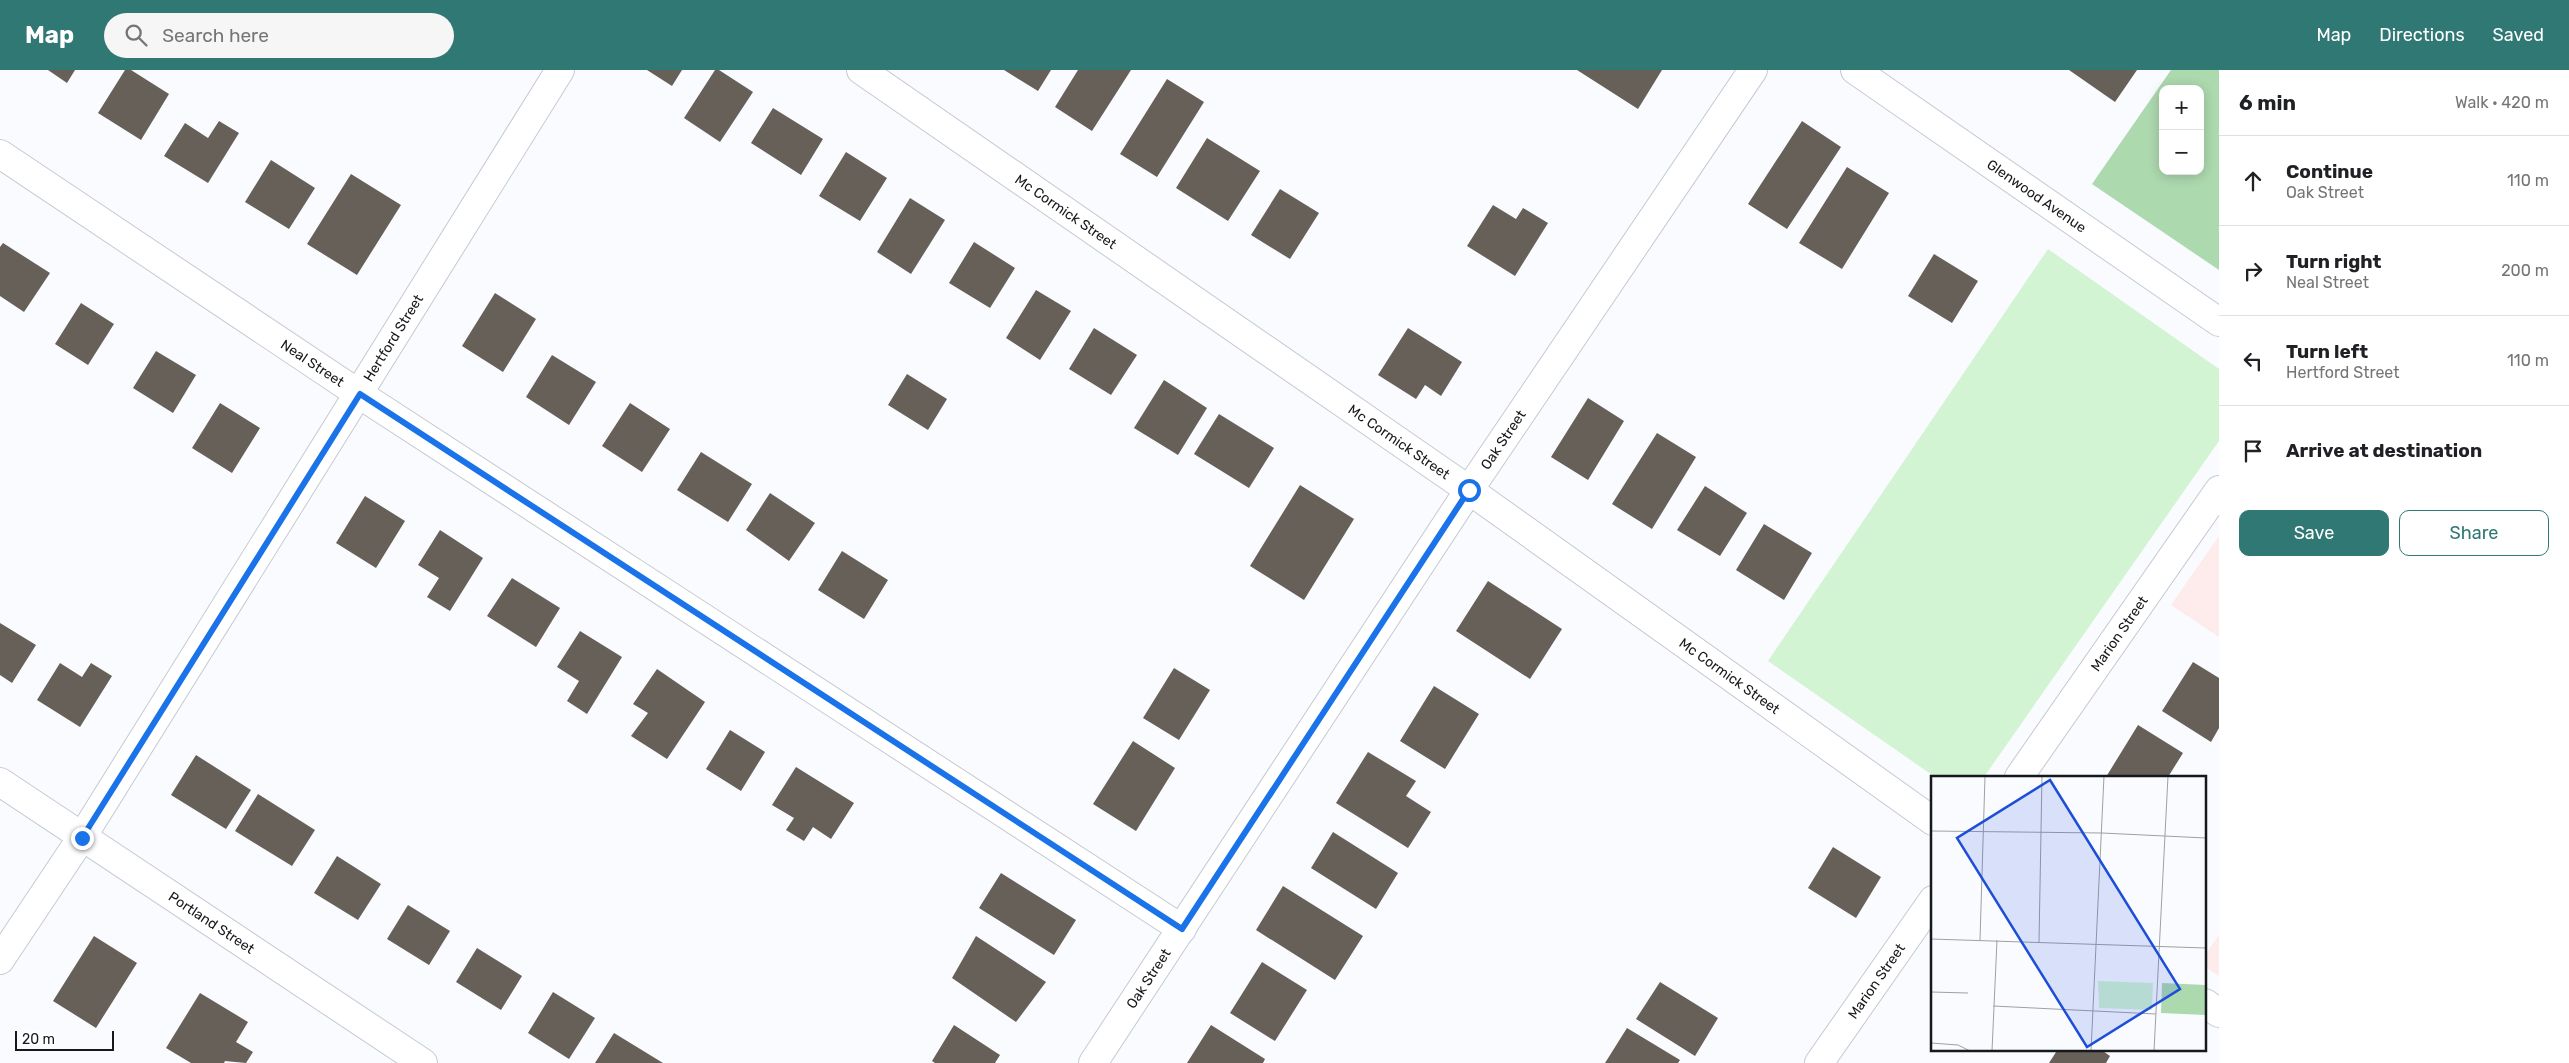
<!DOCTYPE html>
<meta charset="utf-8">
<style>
:root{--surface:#fff;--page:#f6f6f6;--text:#202124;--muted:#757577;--line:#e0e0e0;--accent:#307873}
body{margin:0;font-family:Rubik,sans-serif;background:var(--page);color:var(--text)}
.controls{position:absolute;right:15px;top:15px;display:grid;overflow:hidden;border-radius:10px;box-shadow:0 2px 12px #0003}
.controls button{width:45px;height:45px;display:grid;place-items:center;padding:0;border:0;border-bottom:1px solid var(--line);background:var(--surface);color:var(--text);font:25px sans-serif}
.scale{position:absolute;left:15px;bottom:12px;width:99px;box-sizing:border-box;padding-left:5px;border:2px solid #17181b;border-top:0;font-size:14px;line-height:18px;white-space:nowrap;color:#17181b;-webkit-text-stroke:4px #fff;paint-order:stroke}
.stop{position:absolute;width:15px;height:15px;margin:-11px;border:4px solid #1a73e8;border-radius:50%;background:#fff}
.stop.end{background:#1a73e8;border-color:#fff;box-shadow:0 1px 5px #0008}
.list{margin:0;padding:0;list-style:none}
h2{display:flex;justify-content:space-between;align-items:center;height:65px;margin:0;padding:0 20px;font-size:21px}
h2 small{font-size:16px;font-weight:400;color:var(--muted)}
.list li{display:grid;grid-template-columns:32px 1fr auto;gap:15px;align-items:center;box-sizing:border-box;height:90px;padding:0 20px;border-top:1px solid var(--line)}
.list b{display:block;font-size:19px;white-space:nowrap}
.list p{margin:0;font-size:16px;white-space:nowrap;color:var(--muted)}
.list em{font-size:16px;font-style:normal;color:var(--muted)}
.actions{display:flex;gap:10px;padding:15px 20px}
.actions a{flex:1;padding:11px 0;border:1px solid var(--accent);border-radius:10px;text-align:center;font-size:18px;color:var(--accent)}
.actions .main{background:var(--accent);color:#fff}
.icon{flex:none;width:28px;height:28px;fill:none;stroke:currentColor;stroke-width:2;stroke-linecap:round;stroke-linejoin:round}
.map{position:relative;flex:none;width:2219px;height:993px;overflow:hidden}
header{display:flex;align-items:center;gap:30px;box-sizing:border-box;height:70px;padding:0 25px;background:var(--accent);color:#fff}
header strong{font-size:24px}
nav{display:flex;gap:28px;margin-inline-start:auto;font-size:18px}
.search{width:350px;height:45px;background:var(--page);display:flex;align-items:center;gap:12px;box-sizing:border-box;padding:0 18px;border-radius:28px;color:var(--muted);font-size:19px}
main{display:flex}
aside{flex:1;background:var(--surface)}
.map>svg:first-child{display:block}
.commercial{fill:#fdeceb}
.green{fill:#d2f4d3}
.forest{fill:#add9af;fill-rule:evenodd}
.building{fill:#666058}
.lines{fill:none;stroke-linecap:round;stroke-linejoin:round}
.minor-casing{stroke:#c5cad3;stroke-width:30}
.minor{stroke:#fff;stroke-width:28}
.route{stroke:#1a73e8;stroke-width:6}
.labels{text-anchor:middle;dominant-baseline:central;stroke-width:5;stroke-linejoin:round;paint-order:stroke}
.street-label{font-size:14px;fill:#17181b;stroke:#fff}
.inset-road{fill:none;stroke:#9fa0a4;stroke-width:1}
.view{fill:#1d4ed8;fill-opacity:0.15;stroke:#1d4ed8;stroke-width:2.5}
.inset-edge{fill:none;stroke:#17181b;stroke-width:2.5}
</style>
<header>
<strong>Map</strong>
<div class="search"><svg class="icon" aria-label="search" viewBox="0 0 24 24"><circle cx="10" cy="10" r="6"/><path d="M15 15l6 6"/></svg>Search here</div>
<nav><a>Map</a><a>Directions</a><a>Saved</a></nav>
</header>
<main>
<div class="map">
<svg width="2219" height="993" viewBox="0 0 2219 993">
<rect width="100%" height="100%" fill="#f9fbff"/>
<!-- commercial -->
<path class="commercial" d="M 2219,466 L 2219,567 L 2171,535 Z
M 2219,865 L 2219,906 L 2205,897 L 2205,885 Z"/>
<!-- green -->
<path class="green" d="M 2048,179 L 2219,299 L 2219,371 L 1984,707 L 1935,707 L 1768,591 Z"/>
<!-- forest -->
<path class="forest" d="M 2171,0 L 2219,0 L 2219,200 L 2092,114 ZM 2163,19 L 2200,19 L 2200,101 L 2163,101 Z"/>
<!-- building -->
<path class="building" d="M 48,0 L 75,0 L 67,13 Z
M 125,0 L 131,0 L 169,24 L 141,70 L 98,43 Z
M 647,0 L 682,0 L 672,16 Z
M 715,0 L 719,0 L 753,22 L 720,72 L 684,48 Z
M 1004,0 L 1051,0 L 1038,21 Z
M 1078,0 L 1131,0 L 1092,61 L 1055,37 Z
M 1577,0 L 1662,0 L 1638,39 Z
M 2069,0 L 2137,0 L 2115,32 Z
M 1167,9 L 1204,32 L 1157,107 L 1120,84 Z
M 773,38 L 823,69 L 801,105 L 751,73 Z
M 219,51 L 239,63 L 208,113 L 164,86 L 185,53 L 208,68 Z
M 1802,51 L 1841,77 L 1787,159 L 1748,134 Z
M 1207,68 L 1260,101 L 1228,151 L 1176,118 Z
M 846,82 L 887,108 L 860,151 L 819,126 Z
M 271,90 L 315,118 L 289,159 L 245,132 Z
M 1847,97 L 1889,123 L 1842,199 L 1799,173 Z
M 351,104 L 401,135 L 357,205 L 307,174 Z
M 1280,119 L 1319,143 L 1290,189 L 1251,165 Z
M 910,128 L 945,150 L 911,204 L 877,182 Z
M 1493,135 L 1516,149 L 1523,138 L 1548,153 L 1515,206 L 1467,176 Z
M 974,172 L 1015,198 L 990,238 L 949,213 Z
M 3,173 L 50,203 L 24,242 L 0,226 L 0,177 Z
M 1934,184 L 1978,211 L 1952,253 L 1908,226 Z
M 1036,220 L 1071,241 L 1040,290 L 1006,268 Z
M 495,223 L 536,249 L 503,302 L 462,276 Z
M 81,233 L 114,254 L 88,295 L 55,274 Z
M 1094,258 L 1137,285 L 1111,325 L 1069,299 Z
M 1408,258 L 1462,292 L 1441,326 L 1425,315 L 1416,329 L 1378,305 Z
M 156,281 L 196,305 L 173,343 L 133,318 Z
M 552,285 L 596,312 L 569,355 L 526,327 Z
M 907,304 L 947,329 L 928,360 L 888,335 Z
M 1164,310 L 1207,338 L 1178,385 L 1134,358 Z
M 1588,328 L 1624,351 L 1588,410 L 1551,387 Z
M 220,333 L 260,358 L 232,403 L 192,378 Z
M 630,333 L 670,359 L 642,402 L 602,376 Z
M 1219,344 L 1274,378 L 1249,418 L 1194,384 Z
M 1657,363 L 1696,387 L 1652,459 L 1612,434 Z
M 701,382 L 752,414 L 728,452 L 677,420 Z
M 1300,415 L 1354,449 L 1304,530 L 1250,496 Z
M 1705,416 L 1747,443 L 1720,486 L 1677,460 Z
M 770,423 L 815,453 L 789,491 L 746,460 Z
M 365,426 L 405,451 L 376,498 L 336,473 Z
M 1764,454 L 1812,483 L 1784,530 L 1736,500 Z
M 440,460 L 483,488 L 450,541 L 427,527 L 439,508 L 418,495 Z
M 842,481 L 888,510 L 864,549 L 818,520 Z
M 512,508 L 560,538 L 536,577 L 487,546 Z
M 1488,511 L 1562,559 L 1530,609 L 1456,561 Z
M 0,553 L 36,575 L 12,613 L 0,605 Z
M 580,561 L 622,587 L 587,644 L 567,631 L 579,611 L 557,597 Z
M 2193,592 L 2219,608 L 2219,658 L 2211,672 L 2162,641 Z
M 60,593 L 82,607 L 91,593 L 112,606 L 80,657 L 37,630 Z
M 1174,598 L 1210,620 L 1179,670 L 1143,648 Z
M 657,599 L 705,632 L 667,689 L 631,666 L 648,643 L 633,634 Z
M 1434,616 L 1479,644 L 1445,699 L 1400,671 Z
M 2138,655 L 2183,683 L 2168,707 L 2106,707 Z
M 730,660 L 765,682 L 741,721 L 706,699 Z
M 1133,671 L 1175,698 L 1136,761 L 1093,734 Z
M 1368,682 L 1416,711 L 1406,726 L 1431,742 L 1408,778 L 1336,733 Z
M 196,685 L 251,720 L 226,759 L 171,725 Z
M 796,697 L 854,733 L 831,769 L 813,757 L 804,771 L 786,760 L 794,748 L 772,735 Z
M 258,724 L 315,760 L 292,796 L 235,761 Z
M 1333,762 L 1398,803 L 1376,839 L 1311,798 Z
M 1833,777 L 1881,807 L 1856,848 L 1808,818 Z
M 337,786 L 381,814 L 358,850 L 314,823 Z
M 1001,803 L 1076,850 L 1054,885 L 979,838 Z
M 1283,816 L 1363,866 L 1335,910 L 1256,860 Z
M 408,835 L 450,861 L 429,895 L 387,869 Z
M 94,866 L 137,893 L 96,958 L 53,931 Z
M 976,866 L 1046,912 L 1016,952 L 952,908 Z
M 477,878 L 522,906 L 501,940 L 456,912 Z
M 1262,892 L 1307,920 L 1275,971 L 1230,943 Z
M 1660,912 L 1718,948 L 1695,986 L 1636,949 Z
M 553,922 L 595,948 L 569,989 L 528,963 Z
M 200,923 L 248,952 L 236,972 L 253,982 L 246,993 L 225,991 L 224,993 L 191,993 L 166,978 Z
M 954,955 L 1000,985 L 995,993 L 935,993 L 932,991 Z
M 1211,955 L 1265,989 L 1263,993 L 1187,993 Z
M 1627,958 L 1680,990 L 1678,993 L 1605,993 Z
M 614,963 L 663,993 L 595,993 Z
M 2058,979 L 2100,979 L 2110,986 L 2106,993 L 2049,993 Z"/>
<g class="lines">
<!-- minor casing -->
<g class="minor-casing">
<g id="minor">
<path id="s1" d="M 861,0 L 1469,420 L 1933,751"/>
<path id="s2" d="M 1855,0 L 2219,252"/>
<path id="s3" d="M 0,84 L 359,324 L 1182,859"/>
<path id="s4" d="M 2019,707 L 2219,420"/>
<path id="s5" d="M 0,712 L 423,993"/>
<path id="s6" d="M 0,890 L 82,767 L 560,0"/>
<path d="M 2205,933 L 2219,943"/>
<path id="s7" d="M 1093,993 L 1469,420 L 1753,0"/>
<path id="s8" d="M 1819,993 L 1933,830"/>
</g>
</g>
<!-- minor -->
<use href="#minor" class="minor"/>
</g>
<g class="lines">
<!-- route -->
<path class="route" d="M 82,768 L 360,324 L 1182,859 L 1469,420"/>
</g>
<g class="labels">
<!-- street labels -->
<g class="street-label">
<text stroke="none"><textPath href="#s2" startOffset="221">Glenwood Avenue</textPath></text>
<text stroke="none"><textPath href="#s1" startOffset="249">Mc Cormick Street</textPath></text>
<text stroke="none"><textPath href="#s6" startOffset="736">Hertford Street</textPath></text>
<text stroke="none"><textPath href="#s3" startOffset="376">Neal Street</textPath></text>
<text stroke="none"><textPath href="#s7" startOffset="746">Oak Street</textPath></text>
<text stroke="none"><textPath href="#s1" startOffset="654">Mc Cormick Street</textPath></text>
<text stroke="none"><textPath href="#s4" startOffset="175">Marion Street</textPath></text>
<text stroke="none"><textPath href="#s1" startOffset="1059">Mc Cormick Street</textPath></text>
<text stroke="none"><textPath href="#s5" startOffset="254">Portland Street</textPath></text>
<text stroke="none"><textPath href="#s7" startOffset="101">Oak Street</textPath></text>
<text stroke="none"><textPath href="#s8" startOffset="100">Marion Street</textPath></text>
</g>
</g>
<!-- overview -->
<g transform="translate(1931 706)">
<rect width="275" height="275" fill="#f9fbff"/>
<path d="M 167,205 L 222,207 L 221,234 L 168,232 Z" fill="#d2f4d3"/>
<path d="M 231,207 L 275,209 L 275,239 L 230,237 Z" fill="#add9af"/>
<path class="inset-road" d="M 0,55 L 171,57 L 275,62M 0,163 L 275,172M 49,164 L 54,0M 108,166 L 111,0M 0,216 L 37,217M 62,230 L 225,238M 0,267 L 27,269 L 39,275M 61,275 L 66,164M 160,275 L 173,0M 223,275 L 237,0"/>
<path class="view" d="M 119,4 L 249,213 L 156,271 L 26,62 Z"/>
<rect width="275" height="275" class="inset-edge"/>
</g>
</svg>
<div class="controls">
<button>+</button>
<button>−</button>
</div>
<div class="scale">20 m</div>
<div class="stop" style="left:1469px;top:420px"></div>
<div class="stop end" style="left:82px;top:768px"></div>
</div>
<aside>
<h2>6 min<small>Walk · 420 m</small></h2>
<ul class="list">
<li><svg class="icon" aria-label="ahead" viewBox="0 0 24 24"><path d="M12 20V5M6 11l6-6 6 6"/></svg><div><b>Continue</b><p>Oak Street</p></div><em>110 m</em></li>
<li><svg class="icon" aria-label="right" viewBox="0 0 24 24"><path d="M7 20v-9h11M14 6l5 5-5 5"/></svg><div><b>Turn right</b><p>Neal Street</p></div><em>200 m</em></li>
<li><svg class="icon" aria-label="left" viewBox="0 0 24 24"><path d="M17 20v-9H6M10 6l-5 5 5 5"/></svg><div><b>Turn left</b><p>Hertford Street</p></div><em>110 m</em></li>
<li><svg class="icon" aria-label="arrive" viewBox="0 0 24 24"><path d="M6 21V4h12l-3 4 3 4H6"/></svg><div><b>Arrive at destination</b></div></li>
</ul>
<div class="actions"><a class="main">Save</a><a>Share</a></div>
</aside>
</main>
